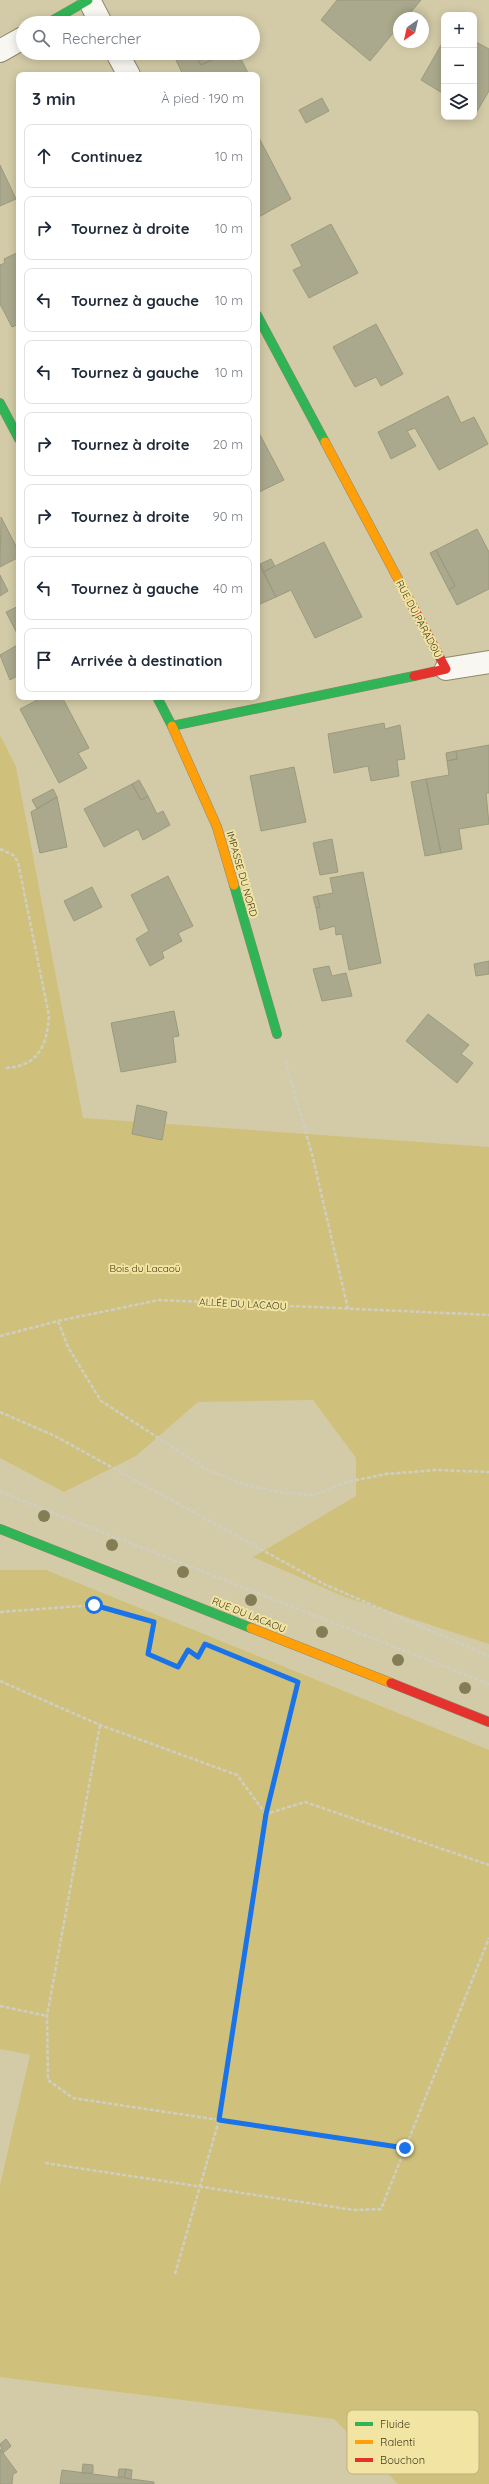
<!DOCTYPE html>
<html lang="fr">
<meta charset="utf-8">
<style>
:root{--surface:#fff;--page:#f2f2f3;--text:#1f2937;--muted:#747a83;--line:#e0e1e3}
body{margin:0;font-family:Quicksand,sans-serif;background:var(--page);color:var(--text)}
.controls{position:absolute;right:12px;top:12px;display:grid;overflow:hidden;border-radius:8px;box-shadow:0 2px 10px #0003}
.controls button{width:36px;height:36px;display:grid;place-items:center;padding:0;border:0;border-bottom:1px solid var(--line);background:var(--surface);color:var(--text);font:20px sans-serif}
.compass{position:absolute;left:393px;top:12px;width:36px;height:36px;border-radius:50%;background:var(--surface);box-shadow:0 2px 10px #0003;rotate:214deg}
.stop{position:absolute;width:12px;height:12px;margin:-9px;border:3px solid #1a73e8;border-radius:50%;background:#fff}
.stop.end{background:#1a73e8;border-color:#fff;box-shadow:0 1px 4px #0008}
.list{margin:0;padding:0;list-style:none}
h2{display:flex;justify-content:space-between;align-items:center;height:52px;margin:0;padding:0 16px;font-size:17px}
h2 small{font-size:13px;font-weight:400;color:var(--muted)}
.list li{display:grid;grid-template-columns:26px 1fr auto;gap:12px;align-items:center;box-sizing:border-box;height:64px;margin:0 8px 8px;padding:0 8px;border:1px solid var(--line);border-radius:8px}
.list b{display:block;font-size:15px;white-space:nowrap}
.list em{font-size:13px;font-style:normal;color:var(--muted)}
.icon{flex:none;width:22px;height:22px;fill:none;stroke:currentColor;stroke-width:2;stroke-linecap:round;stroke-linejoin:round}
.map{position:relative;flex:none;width:489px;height:2484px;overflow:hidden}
.search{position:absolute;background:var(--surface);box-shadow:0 2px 10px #0003;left:16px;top:16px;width:244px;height:44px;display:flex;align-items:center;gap:10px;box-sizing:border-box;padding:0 14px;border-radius:22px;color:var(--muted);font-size:15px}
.panel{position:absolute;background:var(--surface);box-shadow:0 2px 10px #0003;left:16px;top:72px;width:244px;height:628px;border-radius:8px}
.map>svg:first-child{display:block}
.green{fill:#cfc17c}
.building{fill:#aba98d;stroke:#9b9a7e}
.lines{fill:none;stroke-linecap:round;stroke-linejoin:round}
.street-casing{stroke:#8e886b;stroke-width:24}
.fast-casing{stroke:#8e886b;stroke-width:10}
.slow-casing{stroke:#8e886b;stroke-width:10}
.jam-casing{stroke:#8e886b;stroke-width:10}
.path{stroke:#d0cec2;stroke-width:2.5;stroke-dasharray:4 2;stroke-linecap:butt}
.street{stroke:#f8f7f2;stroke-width:22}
.fast{stroke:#30b455;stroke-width:9}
.slow{stroke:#ff9f0a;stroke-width:9}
.jam{stroke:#e5322d;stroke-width:9}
.tree{fill:#847c54}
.route{stroke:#1a73e8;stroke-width:5}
.labels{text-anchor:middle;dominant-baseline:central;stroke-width:4;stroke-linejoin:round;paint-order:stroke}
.street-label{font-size:10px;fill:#433d22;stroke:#f2e4a2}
.park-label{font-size:10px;fill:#443b10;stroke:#f2e4a2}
.key{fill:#f2e4a2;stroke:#beb27c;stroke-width:1}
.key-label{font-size:11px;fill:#433d22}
</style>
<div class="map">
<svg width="489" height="2484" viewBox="0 0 489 2484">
<rect width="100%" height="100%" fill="#d3cba7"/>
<!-- green -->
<path class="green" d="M 0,735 L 16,767 L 83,1118 L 489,1147 L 489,1644 L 345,1597 L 253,1557 L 356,1496 L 356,1458 L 313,1400 L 198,1402 L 136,1456 L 64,1492 L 0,1458 Z
M 0,1570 L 46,1570 L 489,1750 L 489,2484 L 398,2484 L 334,2419 L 0,2377 L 0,2185 L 30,2055 L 0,2049 Z"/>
<!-- building -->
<path class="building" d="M 337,0 L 421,0 L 406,18 L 399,18 L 399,26 L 370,61 L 321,20 Z
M 444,40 L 444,94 L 421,80 Z
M 474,41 L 489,49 L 489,91 L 476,113 L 474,112 Z
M 189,53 L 194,53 L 201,65 L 224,53 L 238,53 L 249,75 L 183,75 L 176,60 Z
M 194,53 L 210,53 L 214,59 L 201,65 Z
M 322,98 L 329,111 L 306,123 L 299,110 Z
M 257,134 L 291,199 L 257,218 Z
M 0,165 L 16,199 L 0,206 Z
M 331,224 L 358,273 L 309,298 L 293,270 L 302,266 L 291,245 Z
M 19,252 L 19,324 L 12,327 L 0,304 L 0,265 L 5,263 L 4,259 Z
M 376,324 L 403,374 L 381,386 L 376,377 L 355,387 L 333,347 Z
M 448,396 L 461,423 L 474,417 L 488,444 L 439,470 L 415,428 L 407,431 L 416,446 L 391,459 L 378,432 Z
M 259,433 L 284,480 L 257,493 L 257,434 Z
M 1,517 L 19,552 L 19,557 L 0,567 Z
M 477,529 L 489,552 L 489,589 L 457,605 L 449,590 L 455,586 L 436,550 Z
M 324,542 L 362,617 L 315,638 L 291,590 L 276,597 L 263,572 Z
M 436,550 L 455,586 L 449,590 L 430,553 Z
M 271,559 L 275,566 L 263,572 L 260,564 Z
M 260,564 L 276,597 L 258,605 L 257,565 Z
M 0,575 L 8,591 L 0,596 Z
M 19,606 L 19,637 L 6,612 Z
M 19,644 L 19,675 L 10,680 L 0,655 Z
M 43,697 L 62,697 L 89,748 L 78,753 L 87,768 L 59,783 L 20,709 Z
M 384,723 L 385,729 L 400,725 L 405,759 L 397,760 L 399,776 L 371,781 L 368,766 L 334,773 L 328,734 Z
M 489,745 L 489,793 L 486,793 L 489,824 L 459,829 L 462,849 L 441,853 L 426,779 L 449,775 L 447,761 L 457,759 L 456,751 Z
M 456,751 L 457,759 L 447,761 L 446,753 Z
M 294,767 L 306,822 L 261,831 L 250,776 Z
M 426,779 L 441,853 L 425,856 L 411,782 Z
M 139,780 L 148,796 L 141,800 L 132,784 Z
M 132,784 L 141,800 L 148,796 L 157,814 L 163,811 L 170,825 L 143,840 L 138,829 L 104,847 L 84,809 Z
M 53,789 L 57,797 L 37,809 L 32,800 Z
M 57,797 L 67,847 L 40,853 L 31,812 Z
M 332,839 L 338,872 L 320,875 L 313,843 Z
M 363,872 L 381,963 L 349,970 L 342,934 L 336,935 L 335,926 L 320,930 L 316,908 L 320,907 L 317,896 L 333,893 L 330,878 Z
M 168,876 L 193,926 L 178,933 L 182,941 L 162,952 L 164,958 L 150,966 L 136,939 L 149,931 L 131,895 Z
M 92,887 L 102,907 L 74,921 L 64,901 Z
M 317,896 L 320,907 L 316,908 L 313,897 Z
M 489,961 L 489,974 L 476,976 L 474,964 Z
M 329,966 L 332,976 L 346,973 L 352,996 L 322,1001 L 313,969 Z
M 174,1011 L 179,1036 L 173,1037 L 176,1062 L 121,1072 L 111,1023 Z
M 428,1014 L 469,1045 L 461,1054 L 473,1063 L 457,1083 L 406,1041 Z
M 137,1105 L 167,1112 L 162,1140 L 132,1134 Z
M 6,2439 L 11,2446 L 3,2453 L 0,2444 Z
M 0,2449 L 17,2472 L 13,2474 L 12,2484 L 0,2484 Z
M 83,2464 L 93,2465 L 93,2473 L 82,2473 Z
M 119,2469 L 126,2469 L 124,2477 L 118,2477 Z
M 126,2469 L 132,2470 L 131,2479 L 124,2477 Z
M 62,2470 L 154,2482 L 154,2484 L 60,2484 Z"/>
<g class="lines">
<!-- street casing -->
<g class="street-casing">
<path id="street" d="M 89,0 L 101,23
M 0,51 L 23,38
M 117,53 L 129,75
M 446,669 L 489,662"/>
</g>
<!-- fast casing -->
<g class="fast-casing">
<path id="fast" d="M 48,23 L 88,0
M 257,315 L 325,442
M 0,403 L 19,439
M 157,697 L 172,726 L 414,676
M 234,885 L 277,1034
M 0,1529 L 251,1628"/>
</g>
<!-- slow casing -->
<g class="slow-casing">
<path id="slow" d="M 325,442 L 413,607
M 172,726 L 217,827 L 234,885
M 251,1628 L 391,1683"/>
</g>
<!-- jam casing -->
<g class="jam-casing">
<path id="jam" d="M 413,607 L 446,669 L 414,676
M 391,1683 L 489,1722"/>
</g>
<!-- path -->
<path class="path" d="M 0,849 L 13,855 L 18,862 L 49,1016 C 47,1047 37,1067 4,1068
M 285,1061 L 312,1154 L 348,1309
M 58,1321 L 68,1347 L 101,1401 L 208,1470 L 245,1485 L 286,1493 L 314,1495 L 347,1482 L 386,1474 L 436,1470 L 489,1472
M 0,1336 L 58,1321 L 159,1300 L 489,1315
M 0,1412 L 55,1436 L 324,1584 L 489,1656
M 0,1492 L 489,1684
M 0,1612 L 94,1605 L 141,1619
M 152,1622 L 154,1622 L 148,1654 L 178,1667 L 188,1651 L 198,1657 L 205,1644 L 298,1682 L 266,1813
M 0,1681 L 100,1725 L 237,1775 L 265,1813
M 100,1725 L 47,2016 L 48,2080 L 73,2098 L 405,2148
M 0,2006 L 47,2016
M 45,2163 L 354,2210 L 381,2209 L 489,1938
M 175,2274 L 219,2120 L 266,1814 L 305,1802 L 489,1865"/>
<!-- street -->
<use href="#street" class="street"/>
<!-- fast -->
<use href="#fast" class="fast"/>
<!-- slow -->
<use href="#slow" class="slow"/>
<!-- jam -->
<use href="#jam" class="jam"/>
</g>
<!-- trees -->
<g class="tree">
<circle cx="44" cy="1516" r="6"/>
<circle cx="112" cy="1545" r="6"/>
<circle cx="183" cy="1572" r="6"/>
<circle cx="251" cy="1600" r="6"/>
<circle cx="322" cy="1632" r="6"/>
<circle cx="398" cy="1660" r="6"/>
<circle cx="465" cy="1688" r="6"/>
</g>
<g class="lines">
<!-- route -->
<path class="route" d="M 94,1605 L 154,1622 L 148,1654 L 178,1667 L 188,1650 L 198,1657 L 205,1644 L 298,1682 L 266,1814 L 219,2120 L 405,2148"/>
</g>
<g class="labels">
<!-- street labels -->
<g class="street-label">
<text transform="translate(419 619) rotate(62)">RUE DU PARADOU</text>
<text transform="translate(242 874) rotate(74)">IMPASSE DU NORD</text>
<text transform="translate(243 1304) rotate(3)">ALLÉE DU LACAOU</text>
<text transform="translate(249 1615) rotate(22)">RUE DU LACAOU</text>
</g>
<!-- park labels -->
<g class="park-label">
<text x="145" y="1268">Bois du Lacaoü</text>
</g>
</g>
<!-- legend -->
<rect x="347" y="2410" width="132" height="64" rx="6" class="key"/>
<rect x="355" y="2422" width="18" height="4" fill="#30b455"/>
<rect x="355" y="2440" width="18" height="4" fill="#ff9f0a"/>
<rect x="355" y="2458" width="18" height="4" fill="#e5322d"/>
<g class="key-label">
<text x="380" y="2428">Fluide</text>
<text x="380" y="2446">Ralenti</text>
<text x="380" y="2464">Bouchon</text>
</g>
</svg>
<div class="controls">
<button>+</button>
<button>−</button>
<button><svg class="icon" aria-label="layers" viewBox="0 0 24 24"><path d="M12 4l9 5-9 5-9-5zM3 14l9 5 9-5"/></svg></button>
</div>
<svg class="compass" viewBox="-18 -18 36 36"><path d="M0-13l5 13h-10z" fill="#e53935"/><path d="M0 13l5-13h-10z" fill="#747a83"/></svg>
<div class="stop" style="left:94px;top:1605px"></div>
<div class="stop end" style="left:405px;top:2148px"></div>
<div class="search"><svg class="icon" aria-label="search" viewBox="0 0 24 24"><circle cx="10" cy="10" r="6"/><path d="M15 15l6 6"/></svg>Rechercher</div>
<section class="panel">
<h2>3 min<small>À pied · 190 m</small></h2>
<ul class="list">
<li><svg class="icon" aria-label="ahead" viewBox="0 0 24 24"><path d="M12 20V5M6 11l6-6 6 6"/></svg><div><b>Continuez</b></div><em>10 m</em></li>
<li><svg class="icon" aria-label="right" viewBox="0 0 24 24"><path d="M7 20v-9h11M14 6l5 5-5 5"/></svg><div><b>Tournez à droite</b></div><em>10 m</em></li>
<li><svg class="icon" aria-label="left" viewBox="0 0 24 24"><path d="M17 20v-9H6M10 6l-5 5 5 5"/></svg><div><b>Tournez à gauche</b></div><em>10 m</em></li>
<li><svg class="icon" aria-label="left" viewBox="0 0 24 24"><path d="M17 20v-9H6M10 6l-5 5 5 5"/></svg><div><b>Tournez à gauche</b></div><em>10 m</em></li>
<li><svg class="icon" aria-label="right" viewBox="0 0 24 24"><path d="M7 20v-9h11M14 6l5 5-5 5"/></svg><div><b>Tournez à droite</b></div><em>20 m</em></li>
<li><svg class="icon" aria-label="right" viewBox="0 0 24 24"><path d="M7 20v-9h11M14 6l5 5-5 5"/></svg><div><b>Tournez à droite</b></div><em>90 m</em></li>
<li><svg class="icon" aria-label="left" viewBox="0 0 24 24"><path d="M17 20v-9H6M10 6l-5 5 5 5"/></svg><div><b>Tournez à gauche</b></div><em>40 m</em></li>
<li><svg class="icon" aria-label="arrive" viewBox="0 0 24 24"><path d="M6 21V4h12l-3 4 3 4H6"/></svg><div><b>Arrivée à destination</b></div></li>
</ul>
</section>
</div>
